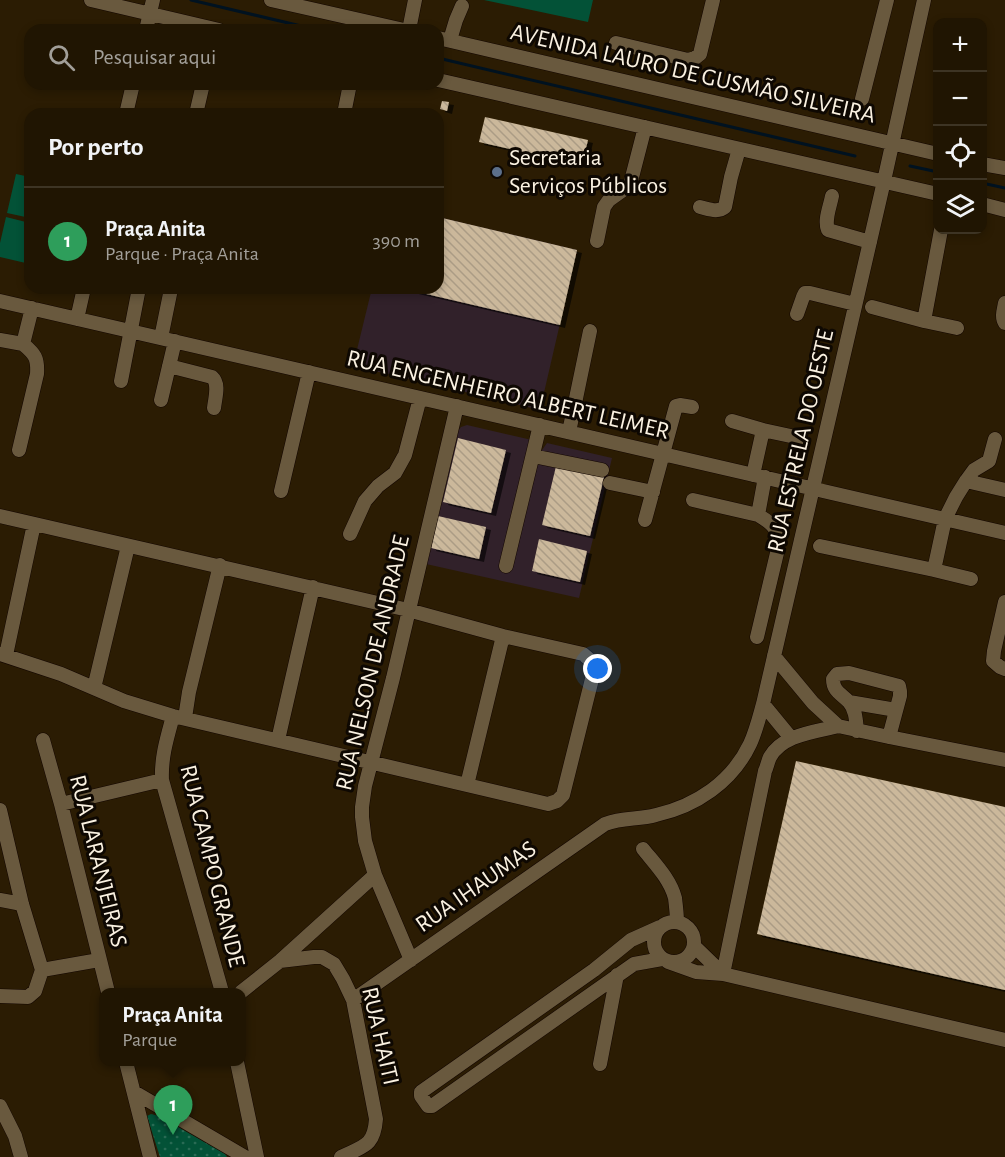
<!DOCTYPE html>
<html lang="pt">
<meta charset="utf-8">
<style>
:root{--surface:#201502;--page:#281e0c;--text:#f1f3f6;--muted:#a29f99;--line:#3d3424;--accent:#ea580c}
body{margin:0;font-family:"Alegreya Sans",sans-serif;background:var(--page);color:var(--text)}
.controls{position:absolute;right:18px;top:18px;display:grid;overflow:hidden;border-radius:12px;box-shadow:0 3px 9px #0003}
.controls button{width:54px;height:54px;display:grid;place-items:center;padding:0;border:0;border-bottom:2px solid var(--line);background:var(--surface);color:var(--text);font:30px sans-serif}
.you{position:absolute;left:598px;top:669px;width:21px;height:21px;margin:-15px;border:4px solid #fff;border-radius:50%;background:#1a73e8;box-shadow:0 0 0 9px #1a73e833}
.badge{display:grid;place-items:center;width:39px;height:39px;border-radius:50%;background:var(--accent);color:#fff;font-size:20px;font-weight:700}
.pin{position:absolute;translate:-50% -50px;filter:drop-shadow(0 2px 3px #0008)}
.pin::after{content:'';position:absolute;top:32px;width:21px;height:18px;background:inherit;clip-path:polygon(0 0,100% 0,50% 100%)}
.popup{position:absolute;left:99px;top:988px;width:147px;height:78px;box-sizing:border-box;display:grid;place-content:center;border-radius:12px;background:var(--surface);filter:drop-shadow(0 2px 4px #0005);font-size:20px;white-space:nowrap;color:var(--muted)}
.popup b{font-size:22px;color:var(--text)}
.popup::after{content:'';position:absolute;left:50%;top:100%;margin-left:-12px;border:12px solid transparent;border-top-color:var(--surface)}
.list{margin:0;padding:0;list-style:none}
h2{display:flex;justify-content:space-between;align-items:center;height:78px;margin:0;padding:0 24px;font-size:26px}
h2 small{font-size:20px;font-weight:400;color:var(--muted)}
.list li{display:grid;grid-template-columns:39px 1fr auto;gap:18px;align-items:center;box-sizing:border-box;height:108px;padding:0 24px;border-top:2px solid var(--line)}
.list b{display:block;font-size:22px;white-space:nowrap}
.list p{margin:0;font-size:20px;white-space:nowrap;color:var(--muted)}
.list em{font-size:20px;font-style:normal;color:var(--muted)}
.icon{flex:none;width:33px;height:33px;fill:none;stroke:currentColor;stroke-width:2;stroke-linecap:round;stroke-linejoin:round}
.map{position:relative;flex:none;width:1005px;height:1157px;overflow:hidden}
.search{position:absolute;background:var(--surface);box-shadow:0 3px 9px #0003;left:24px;top:24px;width:420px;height:66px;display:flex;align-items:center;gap:15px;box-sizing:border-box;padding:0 21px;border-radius:18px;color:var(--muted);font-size:22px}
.panel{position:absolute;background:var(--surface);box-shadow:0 3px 9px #0003;left:24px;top:108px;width:420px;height:186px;border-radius:18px}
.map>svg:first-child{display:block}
.industrial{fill:#31212a}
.park{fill:url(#park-dots)}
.pitch{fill:#035237}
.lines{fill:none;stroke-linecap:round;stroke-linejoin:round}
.stream{stroke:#001220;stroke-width:3}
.building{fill:url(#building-back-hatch);filter:url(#shadow)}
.minor-casing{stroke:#130600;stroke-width:15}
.minor{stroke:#69593e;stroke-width:14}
.service-dot{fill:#5c6f8a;stroke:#0e0802;stroke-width:2}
.labels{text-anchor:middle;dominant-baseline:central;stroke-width:6;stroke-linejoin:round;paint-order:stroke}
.street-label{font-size:24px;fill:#faf1e1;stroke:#0e0802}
.poi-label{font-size:24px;fill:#faf1e1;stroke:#0e0802;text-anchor:start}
</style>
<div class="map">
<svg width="1005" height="1157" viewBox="0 0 1005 1157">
<defs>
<pattern id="park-dots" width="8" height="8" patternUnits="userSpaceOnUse" patternTransform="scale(1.5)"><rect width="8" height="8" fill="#035237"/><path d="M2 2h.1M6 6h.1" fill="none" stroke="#296b54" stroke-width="1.8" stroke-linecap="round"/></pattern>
<pattern id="building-back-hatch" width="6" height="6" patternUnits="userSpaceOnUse" patternTransform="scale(1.5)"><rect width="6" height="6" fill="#cbb89b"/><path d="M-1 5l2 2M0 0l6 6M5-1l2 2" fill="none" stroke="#ab9c85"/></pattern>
<filter id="shadow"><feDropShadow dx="5" dy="3" stdDeviation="0" flood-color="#0009"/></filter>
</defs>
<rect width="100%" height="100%" fill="#2b1c03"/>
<!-- industrial -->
<path class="industrial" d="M 438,217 L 577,250 L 540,410 L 461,391 L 464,381 L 446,376 L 444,383 L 440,386 L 353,366 L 372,288 L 438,288 Z
M 467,425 L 532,440 L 540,453 L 547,443 L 612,458 L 579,598 L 426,564 L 456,433 L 461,427 Z"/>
<!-- park -->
<path class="park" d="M 151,1114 L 159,1116 L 225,1154 L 227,1157 L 160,1157 L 147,1116 Z"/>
<!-- pitch -->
<path class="pitch" d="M 484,0 L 593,0 L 588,22 Z
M 16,174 L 30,177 L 30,218 L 7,213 Z
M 6,217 L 30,223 L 30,264 L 0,257 L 0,243 Z"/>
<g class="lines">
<!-- stream -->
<path class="stream" d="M 191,0 L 318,30
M 438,58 L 855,156
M 910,166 L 938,172
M 982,183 L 1005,188"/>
</g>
<!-- building -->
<path class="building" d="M 442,101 L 449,102 L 447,111 L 440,109 Z
M 485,117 L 588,140 L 582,165 L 479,142 Z
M 438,217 L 577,250 L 560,325 L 405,289 L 438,288 Z
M 458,438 L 506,450 L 491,513 L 443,502 Z
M 557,462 L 605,473 L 590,536 L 542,525 Z
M 438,516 L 486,527 L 479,559 L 431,548 Z
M 539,539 L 587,551 L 580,582 L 532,571 Z
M 796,761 L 1005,807 L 1005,990 L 757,934 Z"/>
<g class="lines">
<!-- minor casing -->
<g class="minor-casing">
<path id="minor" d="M 91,0 L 219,30
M 271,0 L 404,30
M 146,30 L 153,0
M 409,30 L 415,0
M 438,38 L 938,154
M 450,40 L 456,20 L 462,6
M 616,43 L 688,60 L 695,58 L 700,54 L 713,0
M 438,80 L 938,194
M 862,99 L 887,0
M 126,114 L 133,84
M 196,114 L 203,84
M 344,114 L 350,84
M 982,164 L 1005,168
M 832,196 C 830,207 824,220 828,230 L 870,242
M 982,204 L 1005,210
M 700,207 C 709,209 718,213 725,207 L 731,177 L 739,149
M 597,241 L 604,207 L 609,200 L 630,185 L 645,127
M 0,301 L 1005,533
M 1005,303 C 1004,309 1001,317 1005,323
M 872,307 L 924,321 L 941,230
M 797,314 L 803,297 L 805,293 L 810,293 L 855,304
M 77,319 L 84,288
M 924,321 L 957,328
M 161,338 L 171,289
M 0,340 L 23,344
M 169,366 L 212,377 C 220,384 215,398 214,408
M 121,381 L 139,288
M 161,400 L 175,341
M 732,421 L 763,430 L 753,475
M 763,430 L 800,438
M 569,432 L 590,331
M 19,450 L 37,374 C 38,358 35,354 23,344 L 32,308
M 533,456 L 602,470
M 966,481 L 1005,490
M 610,483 L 653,492
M 281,491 L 309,372
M 693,500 L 758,515
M 0,516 L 408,610 L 503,636 L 583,654 L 591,661 L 594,671 L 563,795 L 557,801 L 548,804 L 173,716 L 124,701 L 61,674 L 0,654
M 645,520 L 676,406 L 680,405 L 692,407
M 350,534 L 365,501 L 378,486 L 395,473 L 405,455 L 420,398
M 820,546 L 934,570 L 945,519 L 956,497 L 966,481 L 974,470 L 989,461 L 995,439
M 506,566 L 540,425
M 934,570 L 971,579
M 1005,602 L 994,651 L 993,661 L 1000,667 L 1005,669
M 757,637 L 777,553 C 779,531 777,526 758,515 L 765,477
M 6,655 L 34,524
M 774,656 L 813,703 L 838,726 L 889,737 L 1005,760
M 94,688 L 128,546
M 849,702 L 896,710
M 763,704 L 791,738
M 173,716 C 167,738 161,757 162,780 L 222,992
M 185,718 L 189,692 L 220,565
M 857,731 C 856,721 856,710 849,702 C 842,694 833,692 833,679 L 837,674 L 849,673 L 899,686 L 900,691 L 900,696 L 889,737
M 43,740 L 61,804 L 108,992
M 278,740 L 313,587
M 467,785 L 503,636
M 61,804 L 162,780
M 0,810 L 22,904 L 42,970
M 643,849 C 655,864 670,879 675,898 C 676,906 677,914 677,922
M 0,900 L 22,904
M654 942a20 20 0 1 1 40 0a20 20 0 1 1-40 0Z
M 660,927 L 631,940 L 594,970 L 421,1092 L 421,1096 L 428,1106 L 432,1106 L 634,964 L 662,959
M 694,946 L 723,974
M 411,960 L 375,875 L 365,841 L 362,817 L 362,807 L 365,786 L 393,678 L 457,406
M 280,961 L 314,957 L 322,957 L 334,964 L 343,979 L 353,1000 L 376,1119 C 374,1147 363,1146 341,1157
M 668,962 L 696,972 L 723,974 L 1005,1040
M 42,970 L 99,960
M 723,974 L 765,771 C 767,767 768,761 770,757 C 783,734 816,732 838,726
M 241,992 L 280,961 L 375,875
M 0,996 L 28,997 L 35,991 L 42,970
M 353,1000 L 605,824 C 623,817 638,820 656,815 C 696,806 732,782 750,744 C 756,731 759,718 763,704 L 884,181 L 924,0
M 126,1062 L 150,1157
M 237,1062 L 257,1157
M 600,1064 L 617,975
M 134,1092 L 245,1157
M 0,1106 L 15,1136 L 21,1157"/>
</g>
<!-- minor -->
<use href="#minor" class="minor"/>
</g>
<!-- markers -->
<circle class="service-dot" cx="497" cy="172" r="6"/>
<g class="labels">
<!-- street labels -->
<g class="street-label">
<text transform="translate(693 74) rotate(13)">AVENIDA LAURO DE GUSMÃO SILVEIRA</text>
<text transform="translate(508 395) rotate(13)">RUA ENGENHEIRO ALBERT LEIMER</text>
<text transform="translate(801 441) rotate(-77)">RUA ESTRELA DO OESTE</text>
<text transform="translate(373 663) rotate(-77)">RUA NELSON DE ANDRADE</text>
<text transform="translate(98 861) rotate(76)">RUA LARANJEIRAS</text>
<text transform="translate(212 866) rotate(76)">RUA CAMPO GRANDE</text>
<text transform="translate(476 887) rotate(-35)">RUA IHAUMAS</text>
<text transform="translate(380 1036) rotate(77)">RUA HAITI</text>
</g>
<!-- poi labels -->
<g class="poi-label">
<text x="509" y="158">Secretaria<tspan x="509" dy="28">Serviços Públicos</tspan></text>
</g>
</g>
</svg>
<div class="controls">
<button>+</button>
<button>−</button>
<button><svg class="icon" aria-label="locate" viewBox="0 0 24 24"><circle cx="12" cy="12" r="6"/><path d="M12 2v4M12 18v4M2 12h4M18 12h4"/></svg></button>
<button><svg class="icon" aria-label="layers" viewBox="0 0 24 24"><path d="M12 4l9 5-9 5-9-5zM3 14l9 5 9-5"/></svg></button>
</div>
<div class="you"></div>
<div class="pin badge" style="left:173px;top:1135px;background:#2e9e5b">1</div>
<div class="popup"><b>Praça Anita</b>Parque</div>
<div class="search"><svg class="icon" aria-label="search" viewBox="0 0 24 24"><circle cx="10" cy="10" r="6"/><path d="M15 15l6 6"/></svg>Pesquisar aqui</div>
<section class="panel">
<h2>Por perto<small></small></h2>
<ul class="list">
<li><span class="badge" style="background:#2e9e5b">1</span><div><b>Praça Anita</b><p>Parque · Praça Anita</p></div><em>390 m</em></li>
</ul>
</section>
</div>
